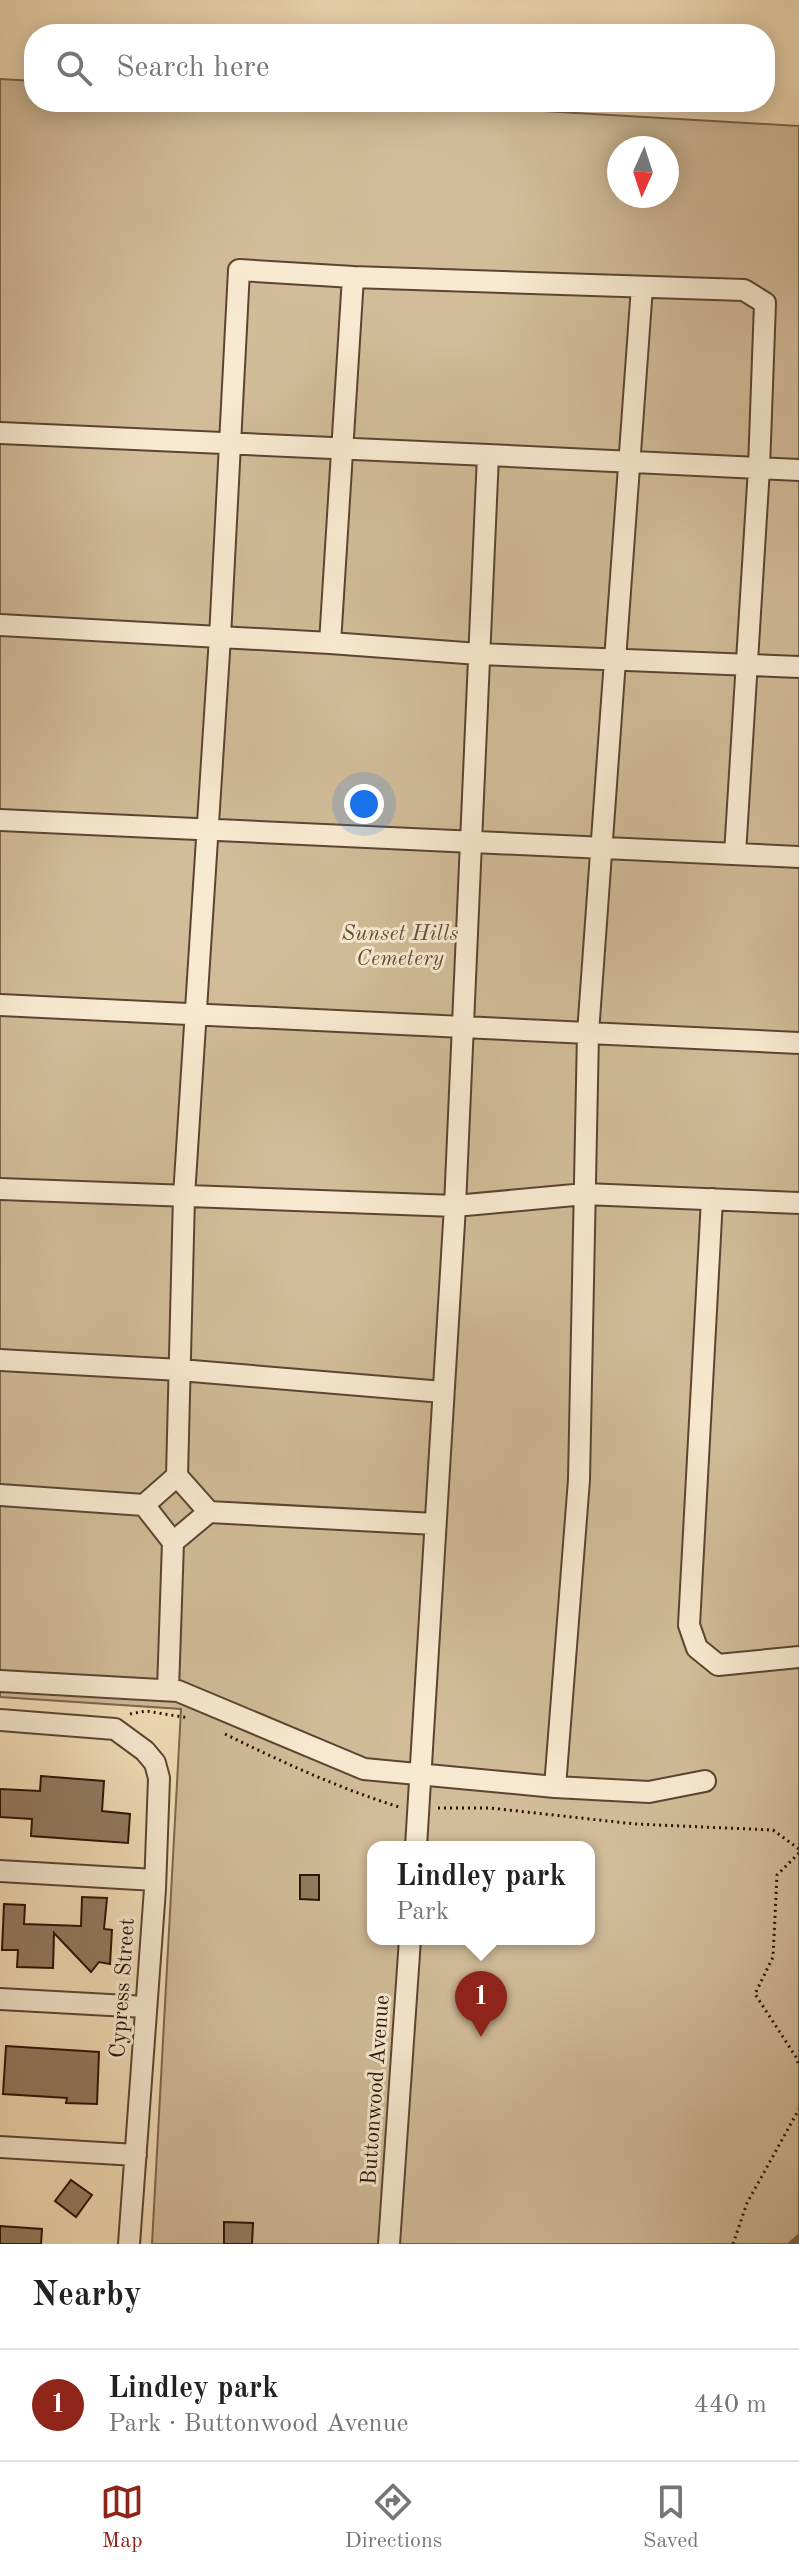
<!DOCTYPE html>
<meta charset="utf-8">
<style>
:root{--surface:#fff;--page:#f6f6f6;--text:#222;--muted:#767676;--line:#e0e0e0;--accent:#8f2418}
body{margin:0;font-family:"Old Standard TT",serif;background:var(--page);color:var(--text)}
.compass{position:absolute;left:607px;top:136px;width:72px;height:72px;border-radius:50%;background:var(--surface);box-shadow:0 4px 20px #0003;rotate:183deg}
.you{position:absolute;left:364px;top:804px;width:28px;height:28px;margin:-20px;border:6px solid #fff;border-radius:50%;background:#1a73e8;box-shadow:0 0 0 12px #1a73e833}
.badge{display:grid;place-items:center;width:52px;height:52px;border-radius:50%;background:var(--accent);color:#fff;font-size:26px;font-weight:700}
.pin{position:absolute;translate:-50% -66px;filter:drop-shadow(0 2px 4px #0008)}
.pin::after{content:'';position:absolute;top:42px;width:28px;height:24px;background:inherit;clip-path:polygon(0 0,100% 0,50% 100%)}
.popup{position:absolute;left:367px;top:1841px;width:228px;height:104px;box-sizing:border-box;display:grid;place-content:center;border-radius:16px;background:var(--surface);filter:drop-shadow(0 2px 6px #0005);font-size:26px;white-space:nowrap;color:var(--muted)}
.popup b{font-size:30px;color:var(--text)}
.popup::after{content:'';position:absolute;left:50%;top:100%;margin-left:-16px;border:16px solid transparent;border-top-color:var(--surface)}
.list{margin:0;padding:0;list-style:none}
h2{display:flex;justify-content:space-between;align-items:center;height:104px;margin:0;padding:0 32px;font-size:34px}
h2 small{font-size:26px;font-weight:400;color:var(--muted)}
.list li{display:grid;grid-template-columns:52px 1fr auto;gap:24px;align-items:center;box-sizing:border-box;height:112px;padding:0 32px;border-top:2px solid var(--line)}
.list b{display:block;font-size:30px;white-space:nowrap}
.list p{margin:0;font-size:26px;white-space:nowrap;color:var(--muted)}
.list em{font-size:26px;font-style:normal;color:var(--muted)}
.icon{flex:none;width:44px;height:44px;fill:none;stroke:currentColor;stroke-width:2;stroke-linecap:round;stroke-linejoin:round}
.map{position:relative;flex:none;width:799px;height:2244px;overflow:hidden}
.search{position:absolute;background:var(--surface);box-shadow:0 4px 20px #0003;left:24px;right:24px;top:24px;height:88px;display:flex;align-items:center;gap:20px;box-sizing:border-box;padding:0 28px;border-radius:32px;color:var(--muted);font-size:30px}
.sheet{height:216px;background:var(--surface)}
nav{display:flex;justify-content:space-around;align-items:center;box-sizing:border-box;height:112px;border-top:2px solid var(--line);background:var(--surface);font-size:22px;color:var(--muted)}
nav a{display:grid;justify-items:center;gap:4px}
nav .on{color:var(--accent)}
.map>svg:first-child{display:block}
.green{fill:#d2bc99;stroke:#7e664e;stroke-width:2;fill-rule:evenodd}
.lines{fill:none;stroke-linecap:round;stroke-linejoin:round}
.stream{stroke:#7a634b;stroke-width:6}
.building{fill:#937c62;stroke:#2a1104;stroke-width:2}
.minor-casing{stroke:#5c4431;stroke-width:24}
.path{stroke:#2a1104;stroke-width:3;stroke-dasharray:2 4;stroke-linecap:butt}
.minor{stroke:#f8ead1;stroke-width:20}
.labels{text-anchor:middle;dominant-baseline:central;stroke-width:6;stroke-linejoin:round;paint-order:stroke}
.park-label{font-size:22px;font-style:italic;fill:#654d38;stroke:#f8ead1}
.street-label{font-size:22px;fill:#2a1104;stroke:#f8ead1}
</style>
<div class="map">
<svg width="799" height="2244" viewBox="0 0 799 2244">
<rect width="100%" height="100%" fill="#f4dfb8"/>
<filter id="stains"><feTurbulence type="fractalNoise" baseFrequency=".0025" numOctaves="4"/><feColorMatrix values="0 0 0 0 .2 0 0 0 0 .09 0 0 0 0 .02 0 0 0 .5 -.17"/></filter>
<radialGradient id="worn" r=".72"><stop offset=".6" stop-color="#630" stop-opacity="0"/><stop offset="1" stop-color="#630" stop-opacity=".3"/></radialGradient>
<!-- green -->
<path class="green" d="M 0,79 L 34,81 L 34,102 L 389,102 L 799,126 L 799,2244 L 152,2244 L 181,1709 L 0,1697 ZM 619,148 L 667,148 L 667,196 L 619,196 ZM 373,1847 L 589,1847 L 589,1939 L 373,1939 Z"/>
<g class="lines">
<!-- stream -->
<path class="stream" d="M 791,2244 L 799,2237"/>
</g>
<!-- building -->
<path class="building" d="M 41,1776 L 104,1781 L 102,1811 L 130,1814 L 128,1843 L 31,1836 L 32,1819 L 0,1817 L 0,1789 L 40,1791 Z
M 300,1875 L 319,1875 L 319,1900 L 300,1899 Z
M 82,1897 L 107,1898 L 104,1929 L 112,1930 L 110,1964 L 99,1962 L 91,1972 L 54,1933 L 53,1968 L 17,1967 L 18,1950 L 2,1950 L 4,1904 L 25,1905 L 24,1924 L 81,1926 Z
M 6,2046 L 99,2052 L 97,2104 L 66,2103 L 67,2098 L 3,2094 Z
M 71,2180 L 92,2195 L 76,2217 L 55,2201 Z
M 224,2222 L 253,2223 L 252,2244 L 224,2244 Z
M 0,2226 L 42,2229 L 41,2244 L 0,2244 Z"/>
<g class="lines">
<!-- minor casing -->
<g class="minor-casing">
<path id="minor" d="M 353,277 L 744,290 L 765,303 L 759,468 L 735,854
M 0,433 L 488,455
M 799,470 L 488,455 L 455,1206 L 585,1194 L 799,1203
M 0,625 L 330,643 L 353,277 L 239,270 L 220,637 L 184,1196 L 177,1476 L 144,1505 L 0,1495
M 330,643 L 479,654 L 799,667
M 0,820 L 799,857
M 0,1005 L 799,1043
M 0,1189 L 455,1206 L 416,1847
M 712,1199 L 689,1625 L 697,1648 L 718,1665 L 799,1657
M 0,1360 L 180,1370 L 443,1392
M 144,1505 L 173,1542 L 209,1512 L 177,1476
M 209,1512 L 435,1524
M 0,1681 L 178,1691 L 364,1769 L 555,1787 L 649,1792 L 705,1781
M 168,1690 L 173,1542
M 0,1720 L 115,1729 L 145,1751 L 155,1763 L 159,1778 L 155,1889 L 129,2244
M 555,1787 L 579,1480 L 588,1033 L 642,287
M 0,1871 L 155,1880
M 0,1999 L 146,2007
M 0,2147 L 136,2155
M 389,2244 L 410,1939"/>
</g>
<!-- path -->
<path class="path" d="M 130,1714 L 146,1711 L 189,1718
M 225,1734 C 282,1762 338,1788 399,1807
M 438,1808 L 490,1808 L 635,1824 L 773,1830 L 799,1849
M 799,1853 L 777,1875 L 773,1957 L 755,1994 L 796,2057 L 799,2066
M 733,2244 L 747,2203 L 799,2109"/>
<!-- minor -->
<use href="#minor" class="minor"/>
</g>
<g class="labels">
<!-- park labels -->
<g class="park-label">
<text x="400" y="934">Sunset Hills<tspan x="400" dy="25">Cemetery</tspan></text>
</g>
<!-- street labels -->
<g class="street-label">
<text transform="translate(123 1988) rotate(-86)">Cypress Street</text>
<text transform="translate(376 2090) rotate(-86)">Buttonwood Avenue</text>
</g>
</g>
<rect width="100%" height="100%" filter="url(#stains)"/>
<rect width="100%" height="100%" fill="url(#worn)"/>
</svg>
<svg class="compass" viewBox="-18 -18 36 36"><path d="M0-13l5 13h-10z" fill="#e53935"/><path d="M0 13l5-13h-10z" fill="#767676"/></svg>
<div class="you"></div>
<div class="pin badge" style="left:481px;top:2037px">1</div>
<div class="popup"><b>Lindley park</b>Park</div>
<div class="search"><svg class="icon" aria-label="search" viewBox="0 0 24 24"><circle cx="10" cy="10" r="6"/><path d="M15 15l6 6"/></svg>Search here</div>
</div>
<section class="sheet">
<h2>Nearby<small></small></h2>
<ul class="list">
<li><span class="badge">1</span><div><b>Lindley park</b><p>Park · Buttonwood Avenue</p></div><em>440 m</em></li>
</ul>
</section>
<nav>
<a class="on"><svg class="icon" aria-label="map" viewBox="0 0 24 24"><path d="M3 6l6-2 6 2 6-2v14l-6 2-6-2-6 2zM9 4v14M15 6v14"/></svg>Map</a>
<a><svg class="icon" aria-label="directions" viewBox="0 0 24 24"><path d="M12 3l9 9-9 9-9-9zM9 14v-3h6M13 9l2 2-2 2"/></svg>Directions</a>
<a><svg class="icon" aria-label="saved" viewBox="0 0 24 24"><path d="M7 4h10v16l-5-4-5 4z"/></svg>Saved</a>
</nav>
